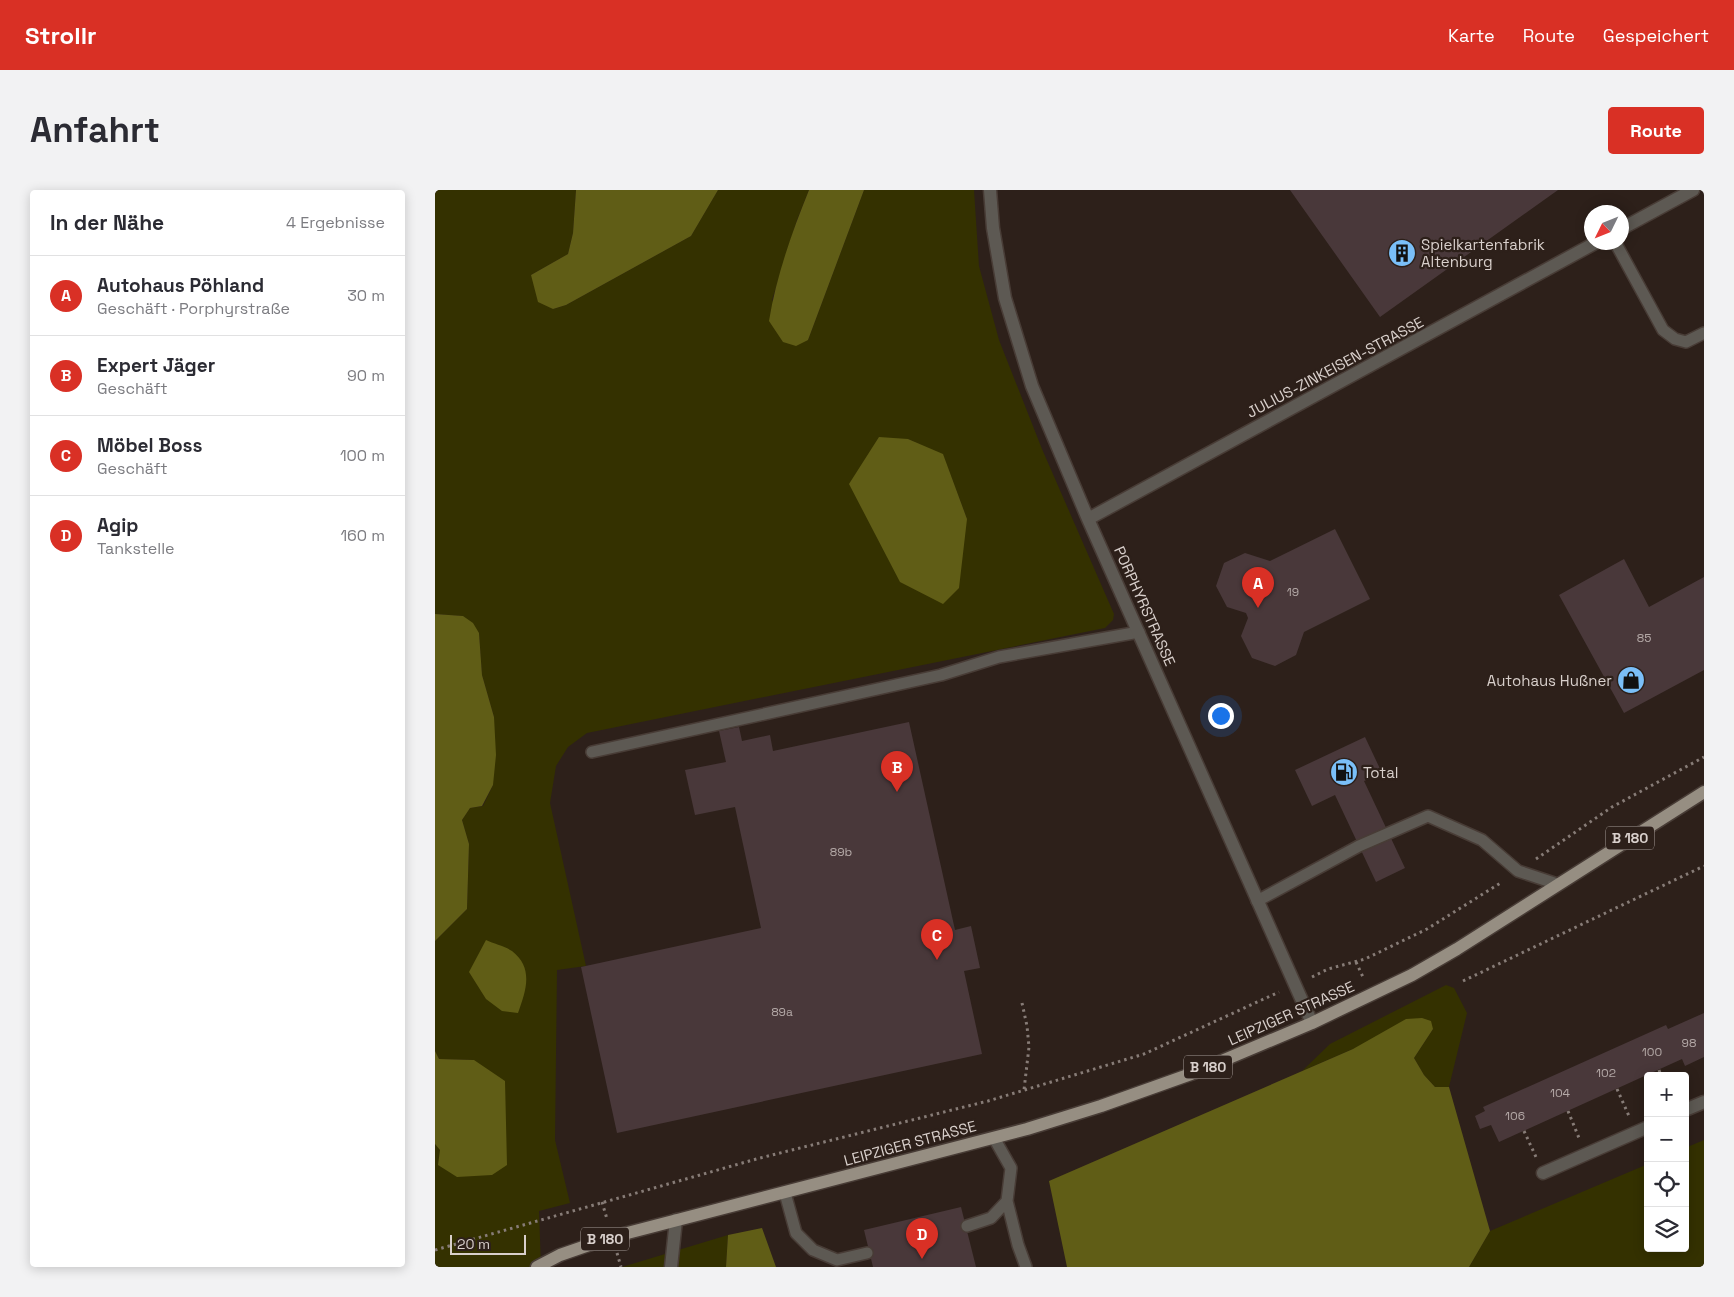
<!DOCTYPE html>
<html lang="de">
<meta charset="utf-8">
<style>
:root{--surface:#fff;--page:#f2f2f3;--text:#2b2b33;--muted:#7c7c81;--line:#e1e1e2;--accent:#d93025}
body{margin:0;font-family:"Space Grotesk",sans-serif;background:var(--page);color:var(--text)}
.controls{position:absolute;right:15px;bottom:15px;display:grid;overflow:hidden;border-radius:5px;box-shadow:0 2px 12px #0003}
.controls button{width:45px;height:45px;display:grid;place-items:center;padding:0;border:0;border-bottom:1px solid var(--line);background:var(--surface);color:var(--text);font:25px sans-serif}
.compass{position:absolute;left:1149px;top:15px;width:45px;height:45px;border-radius:50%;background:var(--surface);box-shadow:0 2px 12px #0003;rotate:227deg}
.scale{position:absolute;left:15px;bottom:12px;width:76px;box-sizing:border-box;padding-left:5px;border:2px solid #d8cfcb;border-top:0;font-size:14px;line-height:18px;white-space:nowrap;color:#d8cfcb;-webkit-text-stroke:4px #2d201a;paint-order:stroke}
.you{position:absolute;left:785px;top:525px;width:18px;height:18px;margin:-12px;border:4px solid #fff;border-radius:50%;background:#1a73e8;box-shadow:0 0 0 8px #1a73e833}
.badge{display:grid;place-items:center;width:32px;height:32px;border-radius:50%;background:var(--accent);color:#fff;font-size:16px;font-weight:700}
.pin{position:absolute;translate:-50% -41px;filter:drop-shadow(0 1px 2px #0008)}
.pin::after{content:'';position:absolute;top:26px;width:18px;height:15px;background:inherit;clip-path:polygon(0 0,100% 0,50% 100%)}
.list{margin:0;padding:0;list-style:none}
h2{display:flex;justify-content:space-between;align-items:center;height:65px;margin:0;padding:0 20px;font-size:21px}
h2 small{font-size:16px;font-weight:400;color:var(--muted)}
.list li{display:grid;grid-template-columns:32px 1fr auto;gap:15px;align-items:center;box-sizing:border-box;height:80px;padding:0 20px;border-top:1px solid var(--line)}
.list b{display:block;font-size:19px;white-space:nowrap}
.list p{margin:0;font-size:16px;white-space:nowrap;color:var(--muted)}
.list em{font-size:16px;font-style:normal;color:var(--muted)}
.icon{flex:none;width:28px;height:28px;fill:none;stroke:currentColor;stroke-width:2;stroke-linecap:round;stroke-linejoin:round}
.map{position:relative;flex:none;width:1269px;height:1077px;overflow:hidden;border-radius:5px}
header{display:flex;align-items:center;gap:30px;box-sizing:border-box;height:70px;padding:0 25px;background:var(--accent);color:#fff}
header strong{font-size:24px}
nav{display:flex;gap:28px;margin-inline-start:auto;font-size:18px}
.intro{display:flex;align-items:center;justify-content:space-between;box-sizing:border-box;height:120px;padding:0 30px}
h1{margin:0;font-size:35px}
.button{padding:12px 22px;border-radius:5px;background:var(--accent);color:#fff;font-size:18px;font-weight:700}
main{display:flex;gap:30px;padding:0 30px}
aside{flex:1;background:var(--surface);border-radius:5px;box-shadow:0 2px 12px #0003}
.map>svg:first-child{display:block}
.green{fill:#343100;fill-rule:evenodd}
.forest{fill:#605d16}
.building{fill:#49383a}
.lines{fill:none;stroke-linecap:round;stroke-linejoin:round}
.service-casing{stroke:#483c36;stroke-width:14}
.minor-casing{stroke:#483c36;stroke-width:15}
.primary-casing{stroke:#483c36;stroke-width:15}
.path{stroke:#877c77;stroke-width:3;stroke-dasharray:2.5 4;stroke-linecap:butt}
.service{stroke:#5d5953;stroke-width:11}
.minor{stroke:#5d5953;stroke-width:12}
.primary{stroke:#968e82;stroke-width:12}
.labels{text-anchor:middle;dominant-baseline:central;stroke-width:4.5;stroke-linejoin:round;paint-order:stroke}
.number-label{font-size:12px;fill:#b4a9a7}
.shield{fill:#2d201a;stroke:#a59a96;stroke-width:1}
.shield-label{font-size:14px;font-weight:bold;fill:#d8cfcb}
.poi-label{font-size:15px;fill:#d8cfcb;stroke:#2d201a;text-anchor:start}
.street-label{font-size:15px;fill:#d8cfcb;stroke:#2d201a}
</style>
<header>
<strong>Strollr</strong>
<nav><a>Karte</a><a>Route</a><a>Gespeichert</a></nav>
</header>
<div class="intro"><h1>Anfahrt</h1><a class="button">Route</a></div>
<main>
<aside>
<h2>In der Nähe<small>4 Ergebnisse</small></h2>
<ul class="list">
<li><span class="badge">A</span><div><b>Autohaus Pöhland</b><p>Geschäft · Porphyrstraße</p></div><em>30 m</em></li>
<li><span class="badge">B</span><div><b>Expert Jäger</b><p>Geschäft</p></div><em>90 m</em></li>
<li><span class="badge">C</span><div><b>Möbel Boss</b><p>Geschäft</p></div><em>100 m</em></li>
<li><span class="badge">D</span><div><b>Agip</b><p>Tankstelle</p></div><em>160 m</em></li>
</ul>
</aside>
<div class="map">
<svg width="1269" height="1077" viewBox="0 0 1269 1077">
<rect width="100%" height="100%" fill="#2d201a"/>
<!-- green -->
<path class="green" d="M 0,0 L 141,0 L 138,43 L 133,64 L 96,85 L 118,119 L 131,115 L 256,46 L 283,0 L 374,0 L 362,30 L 337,110 L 373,150 L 429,0 L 539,0 L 544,76 L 564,150 L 607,259 L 679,424 L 678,430 L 670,438 L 152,543 L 133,557 L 121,576 L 115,613 L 151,776 L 122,780 L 120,950 L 135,1013 L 104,1021 L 106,1077 L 0,1077 L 0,954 L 5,959 L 39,870 L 4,869 L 0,861 L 0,751 L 32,719 L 34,654 L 27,630 L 35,618 L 48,616 L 58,595 L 59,527 L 47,485 L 44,443 L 28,426 L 0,424 ZM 473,249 L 508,265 L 532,329 Z
M 1011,795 L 1019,798 L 1032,823 L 1014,897 L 1000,897 L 989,885 L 979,868 L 998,839 L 918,859 L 867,881 L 895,854 Z
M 1269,950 L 1269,1077 L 1034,1077 L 1055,1041 L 1213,974 L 1213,1058 L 1250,1058 L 1250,958 Z
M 293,1045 L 291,1077 L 187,1077 Z"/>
<!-- forest -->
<path class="forest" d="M 141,0 L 283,0 L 256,46 L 131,115 L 118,119 L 103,112 L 96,85 L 133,64 L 138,43 Z
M 374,0 L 429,0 L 373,150 L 361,156 L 348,152 L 334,131 C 341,87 357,42 374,0 Z
M 444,247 L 473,249 L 508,264 L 532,329 L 524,398 L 508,414 L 465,392 L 414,294 Z
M 0,424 L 28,426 L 38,433 L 44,443 L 47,485 L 59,527 L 61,565 L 58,595 L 47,616 L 35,618 L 27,630 L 34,654 L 32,719 L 0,751 Z
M 51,750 C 59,754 70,756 77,761 C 99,778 91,801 83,823 L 67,821 L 51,809 L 34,782 Z
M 987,828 L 996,831 L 998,839 L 979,868 L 989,885 L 1000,897 L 1014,897 L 1055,1041 L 1034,1077 L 632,1077 L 614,991 L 918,859 L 971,829 Z
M 0,861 L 4,869 L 39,870 L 70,891 L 72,975 L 57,985 L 22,987 L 3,975 L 5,960 L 0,954 Z
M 327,1038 L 341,1077 L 291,1077 L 293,1045 Z"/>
<!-- building -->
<path class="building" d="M 855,0 L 1123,0 L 945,127 Z
M 900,339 L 935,409 L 869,442 L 861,465 L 840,476 L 817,468 L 806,446 L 813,428 L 811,423 L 792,417 L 781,396 L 789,373 L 810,363 L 835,371 Z
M 1189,369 L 1214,417 L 1269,387 L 1269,480 L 1189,523 L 1124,405 Z
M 474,532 L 520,740 L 536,736 L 545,778 L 529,781 L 547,864 L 182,943 L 146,777 L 326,738 L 300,617 L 260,625 L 250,580 L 291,572 L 284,541 L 304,537 L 307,551 L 335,545 L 338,561 Z
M 930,547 L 947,583 L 929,591 L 970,678 L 941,692 L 900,605 L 877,616 L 860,580 Z
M 1269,823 L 1269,867 L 1250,876 L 1247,869 L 1064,952 L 1056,935 L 1045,939 L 1040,926 L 1050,921 L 1048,917 L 1231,835 L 1233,839 Z
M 526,1017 L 541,1077 L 438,1077 L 429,1040 Z"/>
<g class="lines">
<!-- service casing -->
<g class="service-casing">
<path id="service" d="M 1180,52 L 1228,140 L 1240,149 L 1251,152 L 1269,143
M 157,562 L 506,485 L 564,467 L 704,442
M 822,711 L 924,656 L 993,626 L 1047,650 L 1083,681 L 1122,694
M 350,1003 L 361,1043 L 378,1060 L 402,1070 L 432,1063
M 572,1011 L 583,1055 L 591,1077
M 532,1036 L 556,1028 L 572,1011 L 576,978 L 559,948"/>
</g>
<!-- minor casing -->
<g class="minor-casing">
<path id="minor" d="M 555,0 L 558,38 L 570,108 L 597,196 L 653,329 L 877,833
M 1186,39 L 1258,0
M 653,329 L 1162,52
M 1250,920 L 1269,912
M 1108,983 L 1213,937
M 236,1077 L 241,1030"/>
</g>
<!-- primary casing -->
<g class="primary-casing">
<path id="primary" d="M 102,1077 L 125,1065 L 177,1047 L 592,939 L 666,916 L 756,884 L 877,833 L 977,785 L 1022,759 L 1269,602"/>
</g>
<!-- path -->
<path class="path" d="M 1101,669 L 1177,617 L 1269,567
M 921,772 L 928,787
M 877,787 L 893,779 L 930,769 L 992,739 L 1067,692
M 1028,791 L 1269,676
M 587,813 L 592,836 L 594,857 L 589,900
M 1224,880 L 1226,886
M 1182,899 L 1194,926
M 1133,921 L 1144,948
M 1089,941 L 1101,967
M 167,1012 L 172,1029
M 0,1060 L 325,968 L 553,911 L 709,864 L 844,802
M 182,1063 L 186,1077"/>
<!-- service -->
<use href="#service" class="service"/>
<!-- minor -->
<use href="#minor" class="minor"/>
<!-- primary -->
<use href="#primary" class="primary"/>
</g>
<!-- icons -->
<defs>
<g id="building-disc" transform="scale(1.4375)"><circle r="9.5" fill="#7abff8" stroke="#2d201a"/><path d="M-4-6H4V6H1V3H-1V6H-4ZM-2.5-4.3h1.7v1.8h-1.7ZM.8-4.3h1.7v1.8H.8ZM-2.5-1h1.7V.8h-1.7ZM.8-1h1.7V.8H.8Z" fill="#111"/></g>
<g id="shop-disc" transform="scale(1.4375)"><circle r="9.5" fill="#7abff8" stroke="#2d201a"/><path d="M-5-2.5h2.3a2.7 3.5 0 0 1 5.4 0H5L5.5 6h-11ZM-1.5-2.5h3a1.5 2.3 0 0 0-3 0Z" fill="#111"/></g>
<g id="fuel-disc" transform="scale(1.4375)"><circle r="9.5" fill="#7abff8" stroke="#2d201a"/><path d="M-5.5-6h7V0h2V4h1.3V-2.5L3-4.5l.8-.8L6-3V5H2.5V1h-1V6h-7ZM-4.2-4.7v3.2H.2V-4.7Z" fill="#111"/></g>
</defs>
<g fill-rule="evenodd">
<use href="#building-disc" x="967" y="63"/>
<use href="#shop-disc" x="1196" y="490"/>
<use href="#fuel-disc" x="909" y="582"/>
</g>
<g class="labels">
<!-- number labels -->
<g class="number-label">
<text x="858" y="402">19</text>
<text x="1209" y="448">85</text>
<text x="406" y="662">89b</text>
<text x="347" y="822">89a</text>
<text x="1254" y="853">98</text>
<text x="1217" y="862">100</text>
<text x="1171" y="883">102</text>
<text x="1125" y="903">104</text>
<text x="1080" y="926">106</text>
</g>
<!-- shield labels -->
<g class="shield">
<rect x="1171" y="636.5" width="48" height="23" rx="4"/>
<rect x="749" y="865.5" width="48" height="23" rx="4"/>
<rect x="146" y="1037.5" width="48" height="23" rx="4"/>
</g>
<g class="shield-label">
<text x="1195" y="648">B 180</text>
<text x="773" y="877">B 180</text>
<text x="170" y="1049">B 180</text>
</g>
<!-- poi labels -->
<g class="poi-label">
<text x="986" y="54">Spielkartenfabrik<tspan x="986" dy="17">Altenburg</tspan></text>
<text x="1177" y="490" text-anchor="end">Autohaus Hußner</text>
<text x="928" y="582">Total</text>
</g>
<!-- street labels -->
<g class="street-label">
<text transform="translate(900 177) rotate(-28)">JULIUS-ZINKEISEN-STRASSE</text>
<text transform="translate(710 416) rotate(66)">PORPHYRSTRASSE</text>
<text transform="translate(856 823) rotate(-24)">LEIPZIGER STRASSE</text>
<text transform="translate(475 953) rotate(-15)">LEIPZIGER STRASSE</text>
</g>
</g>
</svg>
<div class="controls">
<button>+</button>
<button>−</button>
<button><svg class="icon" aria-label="locate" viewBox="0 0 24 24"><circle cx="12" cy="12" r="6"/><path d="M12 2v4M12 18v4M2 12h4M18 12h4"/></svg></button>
<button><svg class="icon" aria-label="layers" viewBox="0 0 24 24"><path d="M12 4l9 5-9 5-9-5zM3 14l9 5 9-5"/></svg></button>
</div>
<svg class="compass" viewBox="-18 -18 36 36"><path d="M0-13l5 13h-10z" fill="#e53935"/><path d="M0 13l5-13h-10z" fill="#7c7c81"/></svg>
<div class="scale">20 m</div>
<div class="you"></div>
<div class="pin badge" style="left:823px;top:418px">A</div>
<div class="pin badge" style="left:462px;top:602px">B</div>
<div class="pin badge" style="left:502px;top:770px">C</div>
<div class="pin badge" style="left:487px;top:1069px">D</div>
</div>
</main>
